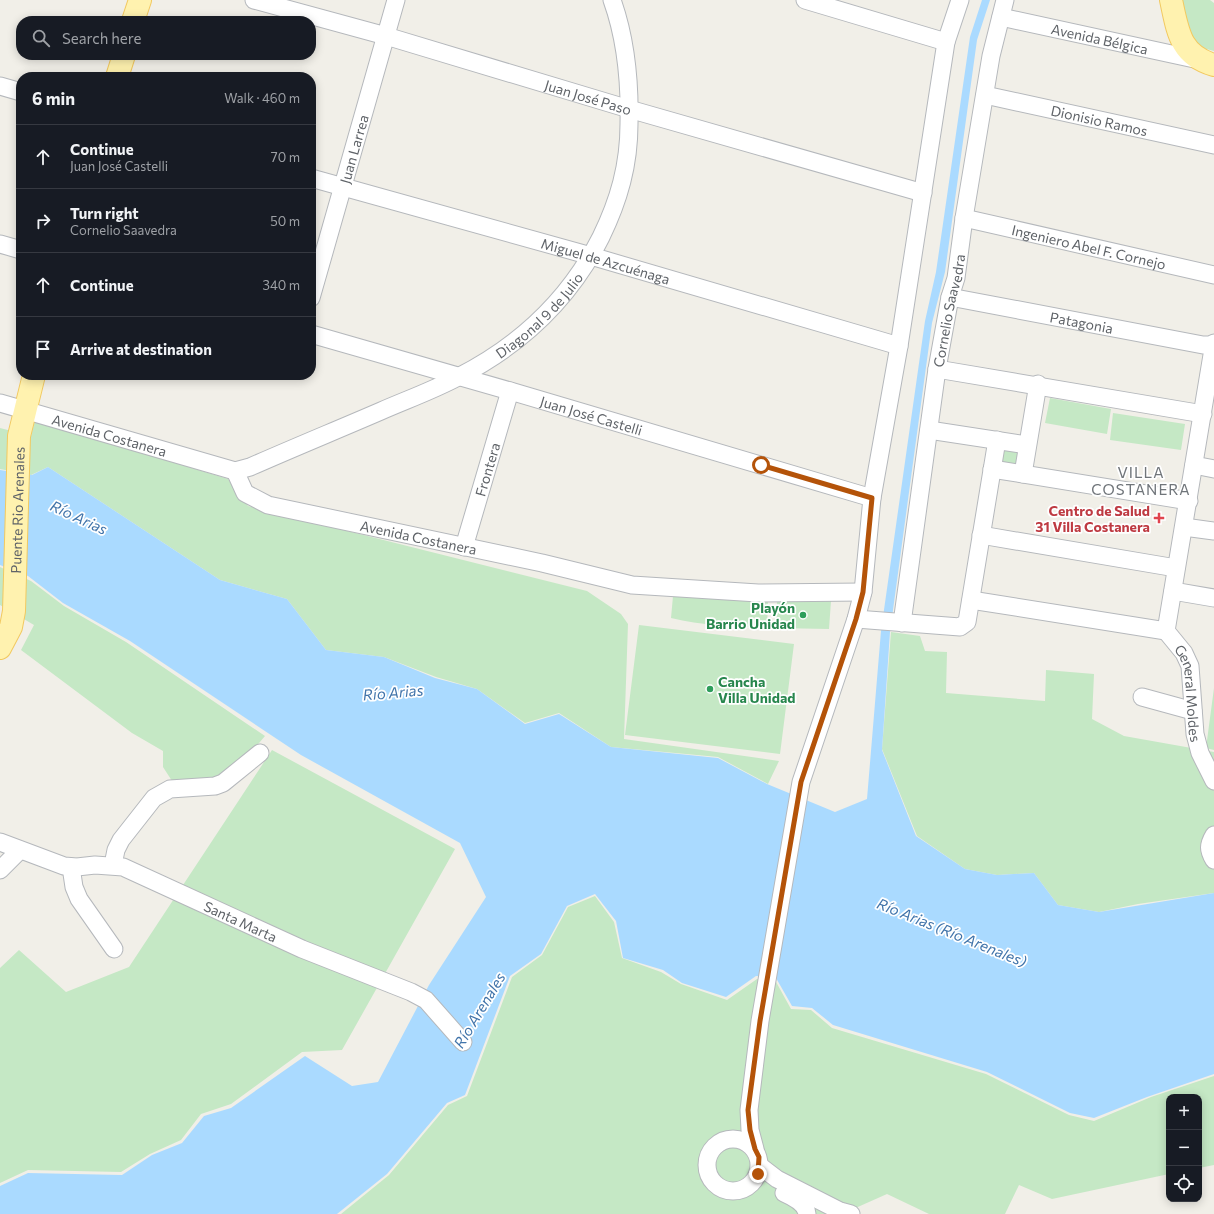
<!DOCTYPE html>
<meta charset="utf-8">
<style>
:root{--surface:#171b24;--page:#20242c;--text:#f1f3f6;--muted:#9ea1a6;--line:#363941}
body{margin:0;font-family:Commissioner,sans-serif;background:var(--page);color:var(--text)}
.controls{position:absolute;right:12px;bottom:12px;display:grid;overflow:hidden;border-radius:8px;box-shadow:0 2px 10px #0003}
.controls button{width:36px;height:36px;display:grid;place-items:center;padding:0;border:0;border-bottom:1px solid var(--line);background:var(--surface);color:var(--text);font:20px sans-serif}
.stop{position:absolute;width:12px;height:12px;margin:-9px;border:3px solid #b45309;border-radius:50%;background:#fff}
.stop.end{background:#b45309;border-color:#fff;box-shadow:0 1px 4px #0008}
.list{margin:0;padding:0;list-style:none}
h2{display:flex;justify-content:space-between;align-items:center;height:52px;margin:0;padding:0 16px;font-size:17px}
h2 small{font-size:13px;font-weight:400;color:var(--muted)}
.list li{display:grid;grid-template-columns:26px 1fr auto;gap:12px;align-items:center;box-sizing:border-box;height:64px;padding:0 16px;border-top:1px solid var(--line)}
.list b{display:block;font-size:15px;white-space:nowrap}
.list p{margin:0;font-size:13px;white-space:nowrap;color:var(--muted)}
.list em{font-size:13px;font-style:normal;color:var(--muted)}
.icon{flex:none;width:22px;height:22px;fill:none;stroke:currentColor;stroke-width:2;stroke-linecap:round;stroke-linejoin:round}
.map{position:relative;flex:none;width:1214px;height:1214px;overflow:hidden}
.search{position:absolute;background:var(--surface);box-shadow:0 2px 10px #0003;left:16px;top:16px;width:300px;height:44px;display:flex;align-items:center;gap:10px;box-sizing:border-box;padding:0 14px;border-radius:16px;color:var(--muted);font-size:15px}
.panel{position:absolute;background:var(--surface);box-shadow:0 2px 10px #0003;left:16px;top:72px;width:300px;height:308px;border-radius:16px}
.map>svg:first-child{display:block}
.green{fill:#c5e8c5}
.water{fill:#aadaff}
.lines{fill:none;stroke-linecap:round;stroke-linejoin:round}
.minor-casing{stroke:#b5b8bc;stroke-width:19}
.major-casing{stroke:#f2c960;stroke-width:24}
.minor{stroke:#fff;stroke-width:17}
.major{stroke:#fff2af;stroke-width:22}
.route{stroke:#b45309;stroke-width:5}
.health-dot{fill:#e0444e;stroke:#fff;stroke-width:1.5}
.leisure-dot{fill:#2e9e5b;stroke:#fff;stroke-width:1.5}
.labels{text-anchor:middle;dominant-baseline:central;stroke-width:3.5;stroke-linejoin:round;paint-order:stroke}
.street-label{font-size:14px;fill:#5f6368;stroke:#fff}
.health-label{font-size:14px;font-weight:bold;fill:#be3a42;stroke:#fff;text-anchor:end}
.leisure-label{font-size:14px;font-weight:bold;fill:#27864d;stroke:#fff;text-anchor:end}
.neighbourhood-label{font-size:15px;letter-spacing:1px;fill:#70757a;stroke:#fff}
.water-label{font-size:15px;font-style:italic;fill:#4174aa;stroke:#fff}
</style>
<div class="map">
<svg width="1214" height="1214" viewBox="0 0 1214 1214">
<rect width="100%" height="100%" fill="#f1efe8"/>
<!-- green -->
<path class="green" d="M 1177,0 L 1210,0 L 1214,3 L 1214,51 L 1195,46 Z
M 1050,398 L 1111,409 L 1107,434 L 1045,423 Z
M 1113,413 L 1185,424 L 1181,450 L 1110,440 Z
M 35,420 L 228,479 L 248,506 L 587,591 L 621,614 L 628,624 L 624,739 L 779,761 L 768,784 L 718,757 L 611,747 L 559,713 L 525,723 L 477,689 L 436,677 L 384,657 L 326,650 L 287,599 L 220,580 L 48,467 L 31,475 L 0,469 L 0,428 L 31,436 Z
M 1017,447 L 1021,466 L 1000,465 L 997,451 Z
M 0,567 L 31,581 L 64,606 L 126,642 L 265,736 L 248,756 L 218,780 L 174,784 L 163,767 L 163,751 L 132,733 L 21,650 L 34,625 L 0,605 Z
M 673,596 L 768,601 L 767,628 C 735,626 702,626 671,618 Z
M 831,601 L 829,629 L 775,628 L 777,602 Z
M 639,625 L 794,644 L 780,754 L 625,735 Z
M 891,632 L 920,636 L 925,651 L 947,652 L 946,693 L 1045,701 L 1046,670 L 1094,674 L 1092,719 L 1124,736 L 1214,752 L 1214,893 L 1138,904 L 1099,912 L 1058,905 L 1034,873 L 997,875 L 965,869 L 917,836 L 882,749 Z
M 1214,688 L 1214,750 L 1206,748 Z
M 272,750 L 455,849 L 342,1050 L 302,1052 L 231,1104 L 201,1114 L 181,1140 L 150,1154 L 121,1172 L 28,1170 L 0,1183 L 0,968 L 19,950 L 66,992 L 129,967 Z
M 595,896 L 614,922 L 622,958 L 661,972 L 681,984 L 727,1000 L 757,979 L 775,980 L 791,1009 L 811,1010 L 832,1028 L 986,1074 L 1069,1115 L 1094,1121 L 1151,1097 L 1214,1076 L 1214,1165 L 1199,1168 L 1199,1097 L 1169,1097 L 1169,1174 L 1052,1199 L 1019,1185 L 1005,1214 L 929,1214 L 887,1194 L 842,1214 L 341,1214 L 389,1175 L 448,1105 L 467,1096 L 512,977 L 542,955 L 568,907 Z"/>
<!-- water -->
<path class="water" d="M 982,0 L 990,0 L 977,40 L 945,272 L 932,323 L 890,632 L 882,750 L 916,836 L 965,869 L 997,875 L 1034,873 L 1058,905 L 1099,912 L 1214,893 L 1214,1074 L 1147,1097 L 1094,1118 L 1070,1113 L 987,1072 L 833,1025 L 812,1008 L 792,1006 L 776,978 L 756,976 L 726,997 L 682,983 L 663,970 L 623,958 L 616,921 L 595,894 L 567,906 L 541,954 L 510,976 L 465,1095 L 447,1103 L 387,1174 L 337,1214 L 0,1214 L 0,1186 L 28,1173 L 122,1175 L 152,1155 L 182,1143 L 204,1116 L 231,1108 L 305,1056 L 352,1086 L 378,1082 L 429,985 L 486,897 L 460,843 L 301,755 L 130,641 L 63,603 L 28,576 L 0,565 L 0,470 L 32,475 L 48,467 L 220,580 L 287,599 L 326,650 L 384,657 L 435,678 L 477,689 L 525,724 L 559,714 L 611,747 L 718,758 L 767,784 L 835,812 L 867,799 L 881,631 L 925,321 L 936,272 L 970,37 Z"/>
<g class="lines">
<!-- minor casing -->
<g class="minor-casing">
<g id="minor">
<path id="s1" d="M 254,0 L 386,36 L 629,109 L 923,193"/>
<path d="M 805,0 L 946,42"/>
<path id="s2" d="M 1001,17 L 1199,60"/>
<path d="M 0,86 L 21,92"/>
<path id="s3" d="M 985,95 L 1214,145"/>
<path id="s4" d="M 311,178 L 591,256 L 899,346"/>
<path id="s5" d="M 964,218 L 1214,275"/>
<path d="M 0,244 L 21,250"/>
<path id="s6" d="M 950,297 L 1203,345 L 1214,345"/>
<path id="s7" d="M 311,298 L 396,0"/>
<path id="s8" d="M 311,334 L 510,391 L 872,498"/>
<path d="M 937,369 L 1203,414"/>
<path id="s9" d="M 0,403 L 235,471"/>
<path d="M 929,430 L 1027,445"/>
<path d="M 1194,465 L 1214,469"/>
<path d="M 992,469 L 1189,501"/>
<path id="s10" d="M 235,471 L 250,467 C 293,448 337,430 381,411 C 406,400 434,390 458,377 C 521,345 569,300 601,237 C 619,200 629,165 629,124 C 630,82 626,39 612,0"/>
<path id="s11" d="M 235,471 L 245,493 L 268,505 L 542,563 L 632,585 L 758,593 L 863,592"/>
<path d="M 1023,474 L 1038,384"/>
<path d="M 1184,527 L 1214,531"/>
<path d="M 981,535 L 1176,568"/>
<path id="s12" d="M 464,547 L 510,391"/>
<path d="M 1173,591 L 1214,598"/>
<path d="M 971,600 L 1166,631"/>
<path d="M 856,619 L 960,627 L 967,622 L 997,440"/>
<path id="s13" d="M 902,623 L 937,369 L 950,297 L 956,278 L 964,218 L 991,56 L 1005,0"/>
<path d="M 1166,631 L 1214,343"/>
<path id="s14" d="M 1166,631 L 1184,653 L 1190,666 L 1195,734 L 1200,753 L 1214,781"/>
<path d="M 1142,697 L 1193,711"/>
<path d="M 1214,835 C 1208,845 1208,850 1214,860"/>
<path id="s15" d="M 0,842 L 64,866 L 77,867 L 95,865 L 123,867 L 302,949 L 411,992 L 426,1000 L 463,1042"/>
<path d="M 113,865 L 116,850 L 121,840 L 154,798 L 170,789 L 215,786 L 223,783 L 260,753"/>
<path d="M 71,867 L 74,887 L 79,899 L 114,949"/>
<path d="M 0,870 L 20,850"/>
<circle cx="733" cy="1165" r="26"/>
<path d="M 755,1149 L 750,1130 L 749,1110 L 760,1021 L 801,782 L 856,619 L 863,592 L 872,498 L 899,346 L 946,42 L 960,0"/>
<path d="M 760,1166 L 777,1179 L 840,1211 L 851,1214"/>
<path d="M 784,1193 C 793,1197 806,1203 807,1214"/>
</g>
</g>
<!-- major casing -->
<g class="major-casing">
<g id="major">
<path d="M 1171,0 C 1178,32 1180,55 1214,65"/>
<path d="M 133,21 L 140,0"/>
<path d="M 117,77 L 124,55"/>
<path id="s16" d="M 0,648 L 11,627 L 14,611 L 19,436 L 34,375"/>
</g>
</g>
<!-- minor -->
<use href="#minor" class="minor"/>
<!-- major -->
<use href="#major" class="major"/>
</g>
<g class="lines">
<!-- route -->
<path class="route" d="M 758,1174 L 759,1157 L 755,1149 L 750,1130 L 748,1110 L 760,1021 L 801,782 L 856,619 L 863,592 L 872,498 L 761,465"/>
</g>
<!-- markers -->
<path class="health-dot" d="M1157 512h4v4h4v4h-4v4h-4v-4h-4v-4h4z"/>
<g class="leisure-dot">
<circle cx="803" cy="615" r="4"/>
<circle cx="710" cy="689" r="4"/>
</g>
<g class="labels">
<!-- street labels -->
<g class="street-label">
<text stroke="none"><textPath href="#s2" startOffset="101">Avenida Bélgica</textPath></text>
<text stroke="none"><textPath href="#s1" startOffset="348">Juan José Paso</textPath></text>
<text stroke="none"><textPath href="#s3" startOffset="117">Dionisio Ramos</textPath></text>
<text stroke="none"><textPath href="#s7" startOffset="155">Juan Larrea</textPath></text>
<text stroke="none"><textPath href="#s5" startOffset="128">Ingeniero Abel F. Cornejo</textPath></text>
<text stroke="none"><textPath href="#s4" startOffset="306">Miguel de Azcuénaga</textPath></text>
<text stroke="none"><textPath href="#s13" startOffset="316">Cornelio Saavedra</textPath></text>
<text stroke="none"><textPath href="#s10" startOffset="345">Diagonal 9 de Julio</textPath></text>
<text stroke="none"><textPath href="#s6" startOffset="134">Patagonia</textPath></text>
<text stroke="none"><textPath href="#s8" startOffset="292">Juan José Castelli</textPath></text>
<text stroke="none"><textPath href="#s9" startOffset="114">Avenida Costanera</textPath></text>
<text stroke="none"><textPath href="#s12" startOffset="81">Frontera</textPath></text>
<text stroke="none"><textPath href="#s16" startOffset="141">Puente Rio Arenales</textPath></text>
<text stroke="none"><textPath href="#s11" startOffset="204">Avenida Costanera</textPath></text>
<text stroke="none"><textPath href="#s14" startOffset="69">General Moldes</textPath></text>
<text stroke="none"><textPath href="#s15" startOffset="257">Santa Marta</textPath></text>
</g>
<!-- health labels -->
<g class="health-label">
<text x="1150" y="510">Centro de Salud<tspan x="1150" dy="16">31 Villa Costanera</tspan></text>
</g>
<!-- leisure labels -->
<g class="leisure-label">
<text x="795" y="607">Playón<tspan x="795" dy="16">Barrio Unidad</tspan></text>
<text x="718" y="681" text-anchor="start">Cancha<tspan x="718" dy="16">Villa Unidad</tspan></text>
</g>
<!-- neighbourhood labels -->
<g class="neighbourhood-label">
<text x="1141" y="472">VILLA<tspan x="1141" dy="17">COSTANERA</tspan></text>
</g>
<!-- water labels -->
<g class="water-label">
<text transform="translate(79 517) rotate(25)">Río Arias</text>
<text transform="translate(393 692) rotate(-5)">Río Arias</text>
<text transform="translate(952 932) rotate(22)">Río Arias (Río Arenales)</text>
<text transform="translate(479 1010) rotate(-59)">Río Arenales</text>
</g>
</g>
</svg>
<div class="controls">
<button>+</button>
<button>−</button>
<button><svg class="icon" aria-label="locate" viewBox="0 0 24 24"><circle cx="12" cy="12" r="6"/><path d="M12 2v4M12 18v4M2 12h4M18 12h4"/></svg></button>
</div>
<div class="stop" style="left:761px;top:465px"></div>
<div class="stop end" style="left:758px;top:1174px"></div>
<div class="search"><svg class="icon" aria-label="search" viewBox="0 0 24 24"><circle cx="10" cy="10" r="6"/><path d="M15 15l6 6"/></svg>Search here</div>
<section class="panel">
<h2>6 min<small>Walk · 460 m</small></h2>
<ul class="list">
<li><svg class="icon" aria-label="ahead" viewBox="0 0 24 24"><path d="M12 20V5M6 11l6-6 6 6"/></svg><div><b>Continue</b><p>Juan José Castelli</p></div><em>70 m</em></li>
<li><svg class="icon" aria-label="right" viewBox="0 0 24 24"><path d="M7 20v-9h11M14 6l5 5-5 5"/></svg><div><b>Turn right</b><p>Cornelio Saavedra</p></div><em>50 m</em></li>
<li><svg class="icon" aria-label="ahead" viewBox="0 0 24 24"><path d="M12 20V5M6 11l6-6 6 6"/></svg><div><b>Continue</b></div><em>340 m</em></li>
<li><svg class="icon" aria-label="arrive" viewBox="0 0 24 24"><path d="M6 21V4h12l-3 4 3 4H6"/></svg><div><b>Arrive at destination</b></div></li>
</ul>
</section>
</div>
